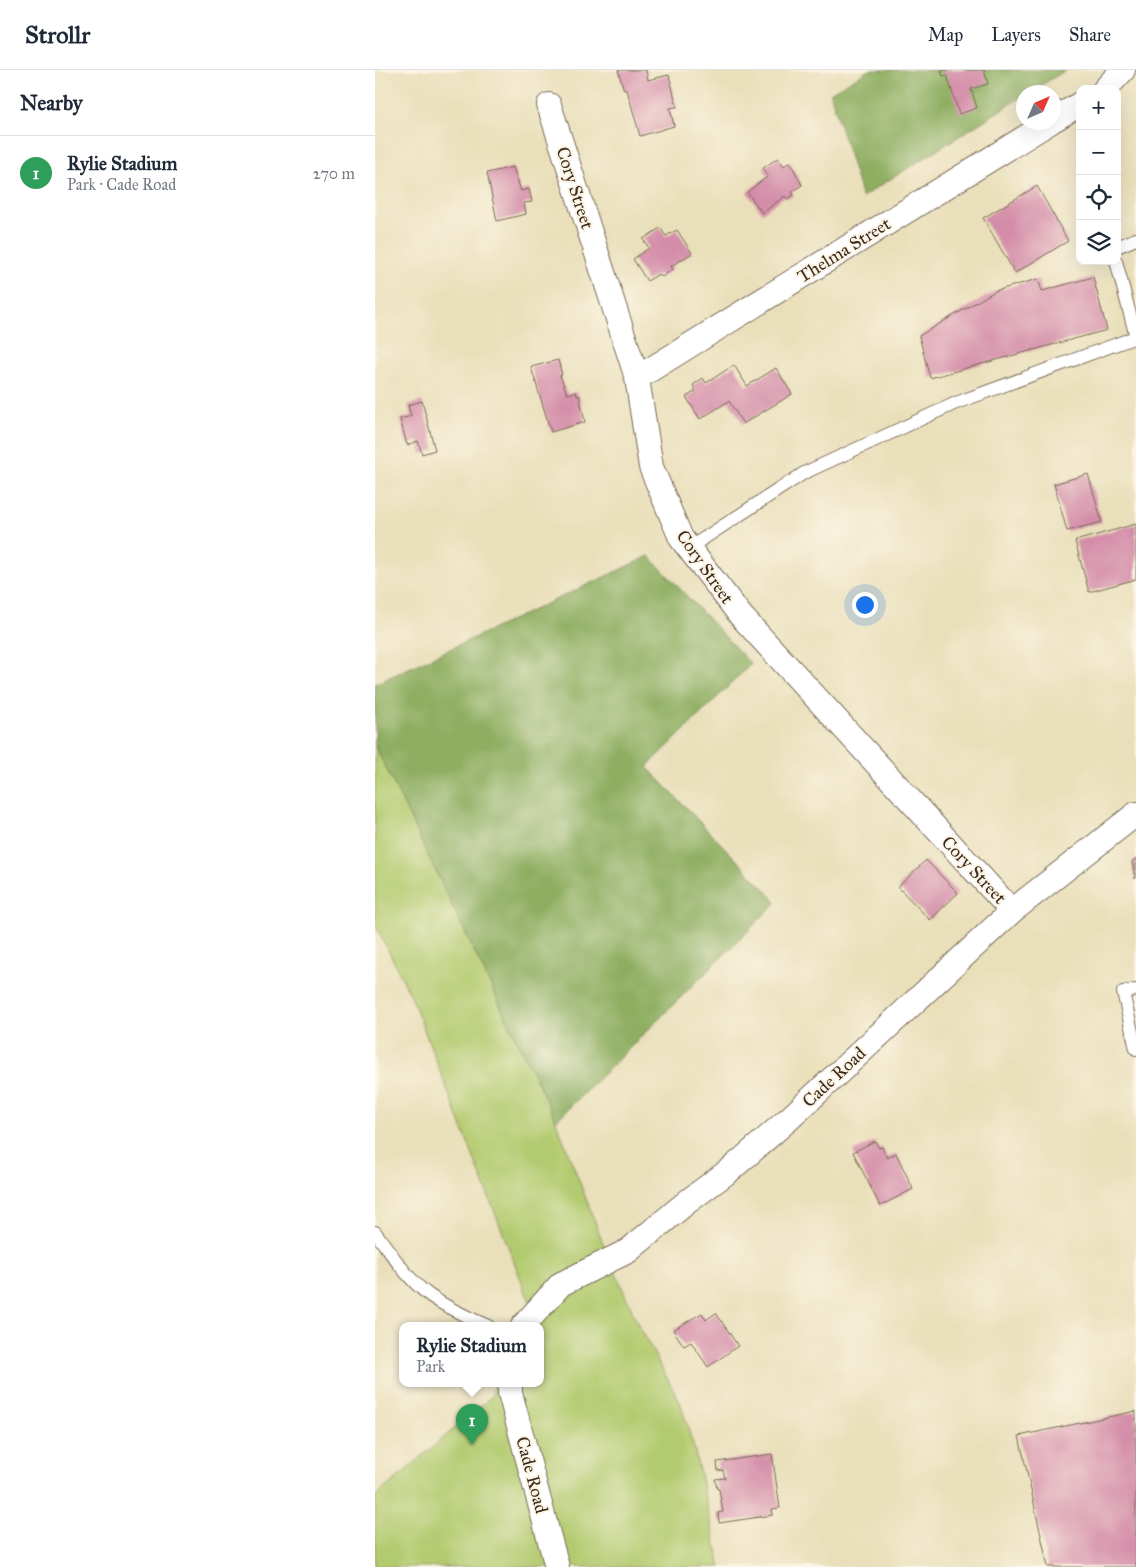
<!DOCTYPE html>
<meta charset="utf-8">
<style>
:root{--surface:#fff;--page:#f2f2f3;--text:#1f2937;--muted:#747a83;--line:#e0e1e3;--accent:#1a73e8}
body{margin:0;font-family:"IM FELL Great Primer",serif;background:var(--page);color:var(--text)}
.controls{position:absolute;right:15px;top:15px;display:grid;overflow:hidden;border-radius:10px;box-shadow:0 5px 20px #0002}
.controls button{width:45px;height:45px;display:grid;place-items:center;padding:0;border:0;border-bottom:1px solid var(--line);background:var(--surface);color:var(--text);font:25px sans-serif}
.compass{position:absolute;left:641px;top:15px;width:45px;height:45px;border-radius:50%;background:var(--surface);box-shadow:0 5px 20px #0002;rotate:45deg}
.you{position:absolute;left:489px;top:534px;width:18px;height:18px;margin:-12px;border:4px solid #fff;border-radius:50%;background:#1a73e8;box-shadow:0 0 0 8px #1a73e833}
.badge{display:grid;place-items:center;width:32px;height:32px;border-radius:50%;background:var(--accent);color:#fff;font-size:16px;font-weight:700}
.pin{position:absolute;translate:-50% -41px;filter:drop-shadow(0 1px 2px #0008)}
.pin::after{content:'';position:absolute;top:26px;width:18px;height:15px;background:inherit;clip-path:polygon(0 0,100% 0,50% 100%)}
.popup{position:absolute;left:24px;top:1252px;width:145px;height:65px;box-sizing:border-box;display:grid;place-content:center;border-radius:10px;background:var(--surface);filter:drop-shadow(0 1px 4px #0005);font-size:16px;white-space:nowrap;color:var(--muted)}
.popup b{font-size:19px;color:var(--text)}
.popup::after{content:'';position:absolute;left:50%;top:100%;margin-left:-10px;border:10px solid transparent;border-top-color:var(--surface)}
.list{margin:0;padding:0;list-style:none}
h2{display:flex;justify-content:space-between;align-items:center;height:65px;margin:0;padding:0 20px;font-size:21px}
h2 small{font-size:16px;font-weight:400;color:var(--muted)}
.list li{display:grid;grid-template-columns:32px 1fr auto;gap:15px;align-items:center;box-sizing:border-box;height:75px;padding:0 20px;border-top:1px solid var(--line)}
.list b{display:block;font-size:19px;white-space:nowrap}
.list p{margin:0;font-size:16px;white-space:nowrap;color:var(--muted)}
.list em{font-size:16px;font-style:normal;color:var(--muted)}
.icon{flex:none;width:28px;height:28px;fill:none;stroke:currentColor;stroke-width:2;stroke-linecap:round;stroke-linejoin:round}
.map{position:relative;flex:none;width:761px;height:1497px;overflow:hidden}
header{display:flex;align-items:center;gap:30px;box-sizing:border-box;height:70px;padding:0 25px;background:var(--surface);border-bottom:1px solid var(--line)}
header strong{font-size:24px}
nav{display:flex;gap:28px;margin-inline-start:auto;font-size:18px}
main{display:flex}
aside{flex:1;background:var(--surface)}
.map>svg:first-child{display:block}
.green{fill:#b3cb70;stroke:#777a47}
.forest{fill:#8eaf62;stroke:#646c40}
.building{fill:#d48da9}
.lines{fill:none;stroke-linecap:round;stroke-linejoin:round}
.lane-casing{stroke:#786955;stroke-width:14}
.street-casing{stroke:#786955;stroke-width:26}
.lane{stroke:#fff;stroke-width:12}
.street{stroke:#fff;stroke-width:24}
.labels{text-anchor:middle;dominant-baseline:central;stroke-width:4;stroke-linejoin:round;paint-order:stroke}
.street-label{font-size:18px;fill:#3b2a1e;stroke:#fcf5e5}
</style>
<header>
<strong>Strollr</strong>
<nav><a>Map</a><a>Layers</a><a>Share</a></nav>
</header>
<main>
<aside>
<h2>Nearby<small></small></h2>
<ul class="list">
<li><span class="badge" style="background:#2e9e5b">1</span><div><b>Rylie Stadium</b><p>Park · Cade Road</p></div><em>270 m</em></li>
</ul>
</aside>
<div class="map">
<svg width="761" height="1497" viewBox="0 0 761 1497">
<rect width="100%" height="100%" fill="#fcf5e5"/>
<filter id="ink" filterUnits="userSpaceOnUse"><feTurbulence type="fractalNoise" baseFrequency=".02" numOctaves="2"/><feDisplacementMap in="SourceGraphic" scale="10" xChannelSelector="R" yChannelSelector="G"/><feConvolveMatrix kernelMatrix="1 2 1 2 8 2 1 2 1" color-interpolation-filters="sRGB"/></filter>
<filter id="wash" filterUnits="userSpaceOnUse"><feTurbulence type="fractalNoise" baseFrequency=".0096" numOctaves="4" result="noise"/><feDisplacementMap in="SourceGraphic" scale="20" xChannelSelector="R" yChannelSelector="G"/><feGaussianBlur stdDeviation="1.12" result="paint"/><feColorMatrix in="noise" values="0 0 0 0 0 0 0 0 0 0 0 0 0 0 0 0 0 1.4 0 .05"/><feComposite in="paint" operator="in"/></filter>
<g filter="url(#wash)">
<rect width="100%" height="100%" fill="#e9dfba"/>
<!-- green -->
<path class="green" d="M 0,675 L 181,1051 L 230,1178 L 262,1252 L 305,1332 L 319,1378 L 346,1497 L 0,1497 L 0,1427 L 118,1325 L 117,1319 L 122,1314 L 166,1314 L 166,1273 L 169,1270 L 166,1256 L 164,1256 L 36,926 L 0,854 Z"/>
<!-- forest -->
<path class="forest" d="M 494,0 L 691,0 L 655,22 L 648,22 L 648,26 L 487,127 L 455,23 Z
M 274,486 L 376,594 L 272,697 L 402,832 L 181,1051 L 0,675 L 0,614 Z"/>
<g id="blocks">
<!-- building -->
<path class="building" d="M 243,0 L 271,0 L 273,10 L 294,5 L 302,37 L 295,38 L 299,56 L 265,66 L 252,20 L 249,20 Z
M 566,0 L 609,0 L 613,14 L 596,19 L 602,38 L 584,44 L 572,5 L 568,6 Z
M 403,88 L 409,96 L 415,92 L 427,115 L 417,122 L 419,125 L 412,129 L 410,126 L 387,143 L 372,122 L 393,106 L 388,98 Z
M 138,97 L 146,121 L 154,119 L 157,132 L 149,133 L 151,144 L 122,151 L 112,103 Z
M 662,116 L 693,171 L 640,203 L 608,148 Z
M 285,158 L 291,166 L 302,160 L 317,183 L 296,196 L 298,199 L 287,207 L 284,204 L 272,211 L 258,189 L 274,178 L 268,169 Z
M 718,207 L 732,260 L 555,308 L 544,266 L 620,221 L 663,209 L 667,221 Z
M 183,290 L 187,305 L 185,305 L 192,324 L 201,322 L 202,326 L 204,325 L 210,352 L 176,362 L 156,297 Z
M 359,295 L 372,316 L 401,298 L 417,324 L 368,354 L 354,331 L 325,349 L 311,327 L 321,321 L 318,315 L 328,308 L 331,313 Z
M 47,331 L 60,380 L 47,384 L 43,371 L 32,375 L 25,349 L 36,346 L 33,335 Z
M 713,404 L 727,452 L 692,461 L 679,414 Z
M 761,454 L 761,509 L 714,522 L 700,471 Z
M 761,788 L 761,808 L 760,809 L 757,792 Z
M 551,790 L 583,823 L 555,850 L 523,817 Z
M 500,1071 L 504,1078 L 507,1077 L 512,1088 L 521,1083 L 538,1119 L 505,1136 L 478,1082 Z
M 327,1243 L 331,1250 L 341,1243 L 363,1276 L 333,1297 L 316,1272 L 309,1276 L 298,1260 Z
M 761,1341 L 761,1497 L 673,1497 L 644,1366 Z
M 397,1384 L 405,1438 L 397,1439 L 398,1445 L 344,1453 L 343,1443 L 348,1442 L 344,1419 L 342,1419 L 340,1409 L 350,1408 L 348,1400 L 343,1401 L 342,1392 Z"/>
</g>
</g>
<g filter="url(#ink)">
<use href="#blocks" fill-opacity="0" stroke="#786955" stroke-width="1"/>
<g class="lines">
<!-- lane casing -->
<g class="lane-casing">
<path id="lane" d="M 742,177 L 761,169
M 314,478 L 429,403 L 581,333 L 761,267 L 741,191
M 761,920 L 748,922 L 761,979
M 0,1162 C 16,1183 32,1209 54,1225 C 72,1238 92,1247 113,1256"/>
</g>
<!-- street casing -->
<g class="street-casing">
<path id="street" d="M 730,19 L 748,0
M 174,35 L 262,308 L 276,397 L 306,468 L 366,546 L 637,841
M 678,50 L 705,34
M 262,308 L 675,52
M 148,1256 L 186,1214 L 253,1181 L 312,1132 L 355,1100 L 415,1048 L 637,841 L 761,744
M 135,1314 L 135,1323 L 182,1497"/>
</g>
<!-- lane -->
<use href="#lane" class="lane"/>
<!-- street -->
<use href="#street" class="street"/>
</g>
</g>
<g class="labels">
<!-- street labels -->
<g class="street-label">
<text transform="translate(200 118) rotate(72)">Cory Street</text>
<text transform="translate(469 180) rotate(-32)">Thelma Street</text>
<text transform="translate(330 497) rotate(55)">Cory Street</text>
<text transform="translate(599 800) rotate(47)">Cory Street</text>
<text transform="translate(459 1007) rotate(-43)">Cade Road</text>
<text transform="translate(157 1405) rotate(75)">Cade Road</text>
</g>
</g>
</svg>
<div class="controls">
<button>+</button>
<button>−</button>
<button><svg class="icon" aria-label="locate" viewBox="0 0 24 24"><circle cx="12" cy="12" r="6"/><path d="M12 2v4M12 18v4M2 12h4M18 12h4"/></svg></button>
<button><svg class="icon" aria-label="layers" viewBox="0 0 24 24"><path d="M12 4l9 5-9 5-9-5zM3 14l9 5 9-5"/></svg></button>
</div>
<svg class="compass" viewBox="-18 -18 36 36"><path d="M0-13l5 13h-10z" fill="#e53935"/><path d="M0 13l5-13h-10z" fill="#747a83"/></svg>
<div class="you"></div>
<div class="pin badge" style="left:97px;top:1375px;background:#2e9e5b">1</div>
<div class="popup"><b>Rylie Stadium</b>Park</div>
</div>
</main>
